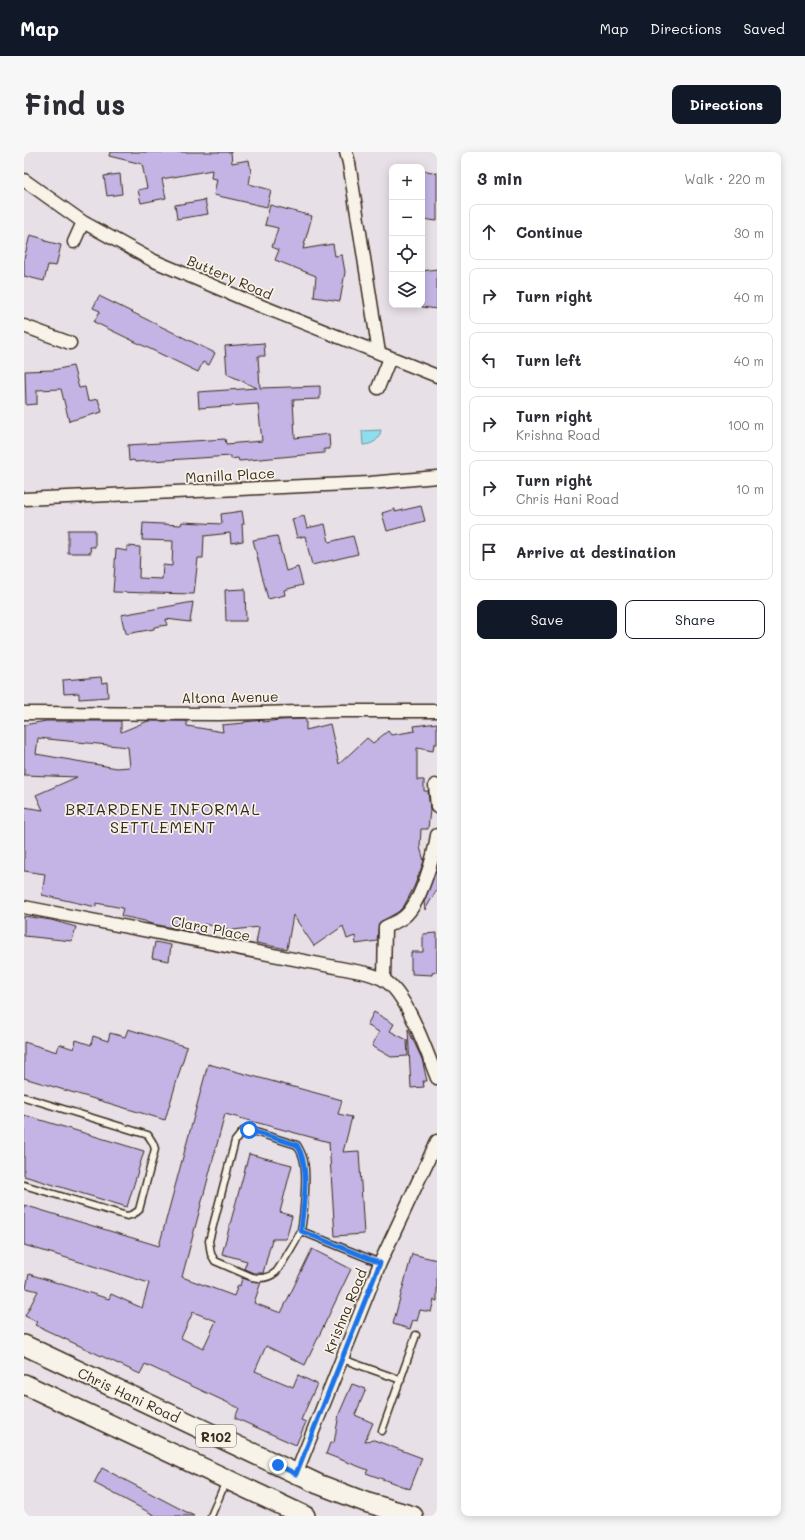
<!DOCTYPE html>
<meta charset="utf-8">
<style>
:root{--surface:#fff;--page:#f7f7f7;--text:#2b2b33;--muted:#7c7c81;--line:#e1e1e2;--accent:#111827}
body{margin:0;font-family:Mali,sans-serif;background:var(--page);color:var(--text)}
.controls{position:absolute;right:12px;top:12px;display:grid;overflow:hidden;border-radius:8px;box-shadow:0 2px 10px #0003}
.controls button{width:36px;height:36px;display:grid;place-items:center;padding:0;border:0;border-bottom:1px solid var(--line);background:var(--surface);color:var(--text);font:20px sans-serif}
.stop{position:absolute;width:12px;height:12px;margin:-9px;border:3px solid #1a73e8;border-radius:50%;background:#fff}
.stop.end{background:#1a73e8;border-color:#fff;box-shadow:0 1px 4px #0008}
.list{margin:0;padding:0;list-style:none}
h2{display:flex;justify-content:space-between;align-items:center;height:52px;margin:0;padding:0 16px;font-size:17px}
h2 small{font-size:13px;font-weight:400;color:var(--muted)}
.list li{display:grid;grid-template-columns:26px 1fr auto;gap:12px;align-items:center;box-sizing:border-box;height:56px;margin:0 8px 8px;padding:0 8px;border:1px solid var(--line);border-radius:8px}
.list b{display:block;font-size:15px;white-space:nowrap}
.list p{margin:0;font-size:13px;white-space:nowrap;color:var(--muted)}
.list em{font-size:13px;font-style:normal;color:var(--muted)}
.actions{display:flex;gap:8px;padding:12px 16px}
.actions a{flex:1;padding:9px 0;border:1px solid var(--accent);border-radius:8px;text-align:center;font-size:14px;color:var(--accent)}
.actions .main{background:var(--accent);color:#fff}
.icon{flex:none;width:22px;height:22px;fill:none;stroke:currentColor;stroke-width:2;stroke-linecap:round;stroke-linejoin:round}
.map{position:relative;flex:none;width:413px;height:1364px;overflow:hidden;border-radius:8px}
header{display:flex;align-items:center;gap:24px;box-sizing:border-box;height:56px;padding:0 20px;background:var(--accent);color:#fff}
header strong{font-size:19px}
nav{display:flex;gap:22px;margin-inline-start:auto;font-size:14px}
.intro{display:flex;align-items:center;justify-content:space-between;box-sizing:border-box;height:96px;padding:0 24px}
h1{margin:0;font-size:28px}
.button{padding:10px 18px;border-radius:8px;background:var(--accent);color:#fff;font-size:14px;font-weight:700}
main{display:flex;gap:24px;padding:0 24px}
aside{flex:1;background:var(--surface);border-radius:8px;box-shadow:0 2px 10px #0003}
.map>svg:first-child{display:block}
.water{fill:#8fdeed;stroke:#6d969a}
.building{fill:#c3b4e5;stroke:#3b2a1e;fill-rule:evenodd}
.lines{fill:none;stroke-linecap:round;stroke-linejoin:round}
.lane-casing{stroke:#3b2a1e;stroke-width:9}
.street-casing{stroke:#3b2a1e;stroke-width:15}
.primary-casing{stroke:#3b2a1e;stroke-width:22}
.lane{stroke:#f7f3e8;stroke-width:6}
.street{stroke:#f7f3e8;stroke-width:12}
.primary{stroke:#f7f3e8;stroke-width:19}
.route{stroke:#1a73e8;stroke-width:5}
.labels{text-anchor:middle;dominant-baseline:central;stroke-width:3.5;stroke-linejoin:round;paint-order:stroke}
.shield{fill:#f7f3e8;stroke:#73665b;stroke-width:1}
.shield-label{font-size:13px;font-weight:bold;fill:#3b2a1e}
.street-label{font-size:14px;fill:#3b2a1e;stroke:#f7f3e8}
.quarter-label{font-size:16px;letter-spacing:1px;fill:#3b2a1e;stroke:#f7f3e8}
</style>
<header>
<strong>Map</strong>
<nav><a>Map</a><a>Directions</a><a>Saved</a></nav>
</header>
<div class="intro"><h1>Find us</h1><a class="button">Directions</a></div>
<main>
<div class="map">
<svg width="413" height="1364" viewBox="0 0 413 1364">
<rect width="100%" height="100%" fill="#e7e0e7"/>
<filter id="ink" filterUnits="userSpaceOnUse"><feTurbulence type="fractalNoise" baseFrequency=".025" numOctaves="2"/><feDisplacementMap in="SourceGraphic" scale="8" xChannelSelector="R" yChannelSelector="G"/><feConvolveMatrix kernelMatrix="1 2 1 2 8 2 1 2 1" color-interpolation-filters="sRGB"/></filter>
<g filter="url(#ink)">
<!-- water -->
<path class="water" d="M 357,278 C 355,289 349,292 339,293 L 338,279 Z"/>
<!-- building -->
<path class="building" d="M 86,0 L 207,0 L 208,11 L 225,8 L 227,20 L 225,32 L 247,38 L 243,55 L 190,43 L 193,27 L 187,26 L 188,18 L 138,27 L 142,46 L 117,51 L 114,38 L 123,36 L 118,12 L 85,4 Z
M 398,18 L 413,21 L 413,69 L 398,67 Z
M 96,22 L 98,42 L 83,44 L 80,24 Z
M 181,48 L 184,62 L 153,67 L 151,53 Z
M 246,53 L 288,64 L 279,97 L 309,92 L 311,104 L 318,103 L 321,120 L 316,149 L 290,145 L 292,124 L 251,108 L 255,98 L 248,95 L 254,76 L 241,73 Z
M 6,83 L 21,87 L 21,89 L 37,93 L 32,114 L 24,113 L 20,129 L 0,124 L 0,107 Z
M 413,117 L 413,157 L 398,155 L 398,119 Z
M 75,144 L 191,201 L 185,213 L 179,210 L 174,220 L 70,170 L 76,159 L 69,156 Z
M 240,191 L 241,204 L 234,204 L 236,236 L 296,234 L 296,247 L 269,248 L 271,286 L 305,282 L 306,297 L 300,297 L 300,301 L 215,309 L 214,306 L 207,307 L 207,304 L 111,310 L 110,308 L 105,309 L 104,293 L 201,287 L 202,292 L 238,289 L 234,252 L 175,256 L 174,240 L 233,236 L 203,222 L 201,194 Z
M 49,214 L 55,236 L 61,235 L 64,249 L 74,247 L 78,260 L 45,269 L 37,237 L 13,238 L 13,252 L 2,253 L 1,219 L 29,218 Z
M 397,354 L 401,369 L 363,379 L 358,361 L 371,357 L 371,360 Z
M 218,359 L 220,372 L 218,372 L 219,389 L 207,391 L 206,381 L 180,384 L 179,406 L 174,406 L 170,442 L 89,440 L 92,397 L 103,399 L 103,394 L 116,395 L 115,426 L 138,427 L 139,413 L 148,414 L 149,389 L 118,388 L 119,371 L 157,373 L 158,370 L 198,372 L 197,362 Z
M 280,364 L 283,376 L 301,372 L 305,390 L 329,384 L 334,402 L 288,413 L 281,384 L 273,386 L 268,367 Z
M 44,378 L 71,378 L 71,395 L 66,395 L 67,401 L 44,401 Z
M 253,384 L 262,419 L 274,415 L 279,433 L 260,438 L 261,443 L 244,447 L 229,388 Z
M 221,437 L 222,469 L 202,469 L 201,438 Z
M 169,450 L 166,470 L 142,467 L 143,473 L 130,475 L 130,477 L 102,482 L 101,476 L 100,476 L 97,463 Z
M 77,525 L 78,531 L 83,530 L 84,545 L 55,547 L 55,541 L 40,542 L 39,528 Z
M 282,567 L 282,578 L 306,572 L 315,612 L 343,586 L 349,591 L 364,579 L 367,583 L 391,579 L 390,574 L 413,571 L 413,592 L 410,592 L 409,599 L 393,596 L 393,628 L 400,628 L 400,639 L 404,639 L 406,658 L 404,677 L 397,677 L 396,695 L 400,709 L 390,735 L 380,754 L 374,760 L 355,771 L 353,789 L 332,792 L 331,784 L 323,787 L 319,774 L 290,794 L 269,763 L 263,797 L 232,791 L 235,775 L 209,778 L 180,772 L 179,782 L 124,771 L 121,769 L 97,764 L 99,756 L 72,751 L 72,755 L 18,743 L 21,722 L 0,719 L 0,655 L 19,658 L 12,643 L 53,625 L 0,623 L 0,573 L 22,569 L 97,569 L 97,580 L 124,569 L 163,569 L 163,574 L 199,580 L 198,573 L 220,571 L 220,570 L 239,568 L 239,570 L 256,568 ZM 14,586 L 104,595 L 106,615 L 93,616 L 12,602 Z
M 413,716 L 413,737 L 401,758 L 400,750 Z
M 0,764 L 27,768 L 52,775 L 48,789 L 0,784 Z
M 413,781 L 413,820 L 408,821 L 408,823 L 388,822 L 388,818 L 387,818 L 387,800 L 399,800 L 399,782 Z
M 131,790 L 147,793 L 145,809 L 128,806 Z
M 350,860 L 370,872 L 366,879 L 383,888 L 384,904 L 367,905 L 348,894 L 355,880 L 343,873 Z
M 104,877 L 163,895 L 141,968 L 0,926 L 0,890 L 33,900 L 35,892 L 50,897 L 52,888 L 67,893 L 69,884 L 84,889 L 86,881 L 101,885 Z
M 384,877 L 398,907 L 403,929 L 399,929 L 400,935 L 387,936 Z
M 184,912 L 318,948 L 314,962 L 328,965 L 319,1000 L 335,999 L 340,1082 L 311,1084 L 305,990 L 201,962 L 158,1125 L 210,1144 L 214,1133 L 216,1134 L 218,1126 L 227,1129 L 237,1130 L 230,1151 L 257,1161 L 288,1097 L 327,1117 L 281,1213 L 242,1194 L 231,1219 L 269,1235 L 274,1223 L 293,1232 L 277,1268 L 282,1270 L 272,1293 L 211,1266 L 215,1256 L 121,1212 L 116,1222 L 11,1173 L 13,1170 L 1,1164 L 14,1139 L 2,1136 L 5,1122 L 85,1147 L 87,1142 L 118,1156 L 125,1131 L 0,1093 L 0,1053 L 135,1094 ZM 169,1160 L 192,1169 L 179,1197 L 157,1186 Z
M 0,963 L 120,999 L 103,1055 L 0,1024 Z
M 225,1002 L 268,1013 L 256,1060 L 268,1064 L 262,1087 L 248,1087 L 239,1121 L 229,1121 L 220,1117 L 223,1109 L 198,1102 Z
M 388,1102 L 413,1108 L 413,1149 L 410,1148 L 407,1160 L 396,1158 L 393,1169 L 389,1168 L 386,1177 L 369,1172 Z
M 328,1232 L 342,1237 L 331,1263 L 349,1271 L 341,1289 L 350,1288 L 398,1306 L 386,1337 L 342,1321 L 344,1318 L 302,1302 L 306,1291 L 310,1291 L 315,1262 Z
M 78,1316 L 170,1364 L 132,1364 L 70,1331 Z"/>
<g class="lines">
<!-- lane casing -->
<g class="lane-casing">
<path id="lane" d="M 0,945 L 124,983 L 129,991 L 131,997 L 115,1058 C 111,1062 108,1063 103,1064 L 0,1033
M 225,978 L 273,993 C 276,998 279,1003 280,1010 C 283,1023 280,1064 277,1078 C 276,1082 255,1117 252,1120 C 245,1126 236,1127 228,1125 L 191,1109 L 187,1102 L 185,1089 L 211,989 L 219,979 Z
M 277,1079 L 356,1111
M 318,1207 L 377,1228
M 358,1279 L 392,1183
M 187,1364 L 202,1329"/>
</g>
<!-- street casing -->
<g class="street-casing">
<path id="street" d="M 322,0 L 325,11 L 355,201
M 0,28 L 59,70 L 128,108 L 222,148 L 413,224
M 50,90 L 59,70
M 0,174 L 46,191
M 354,236 L 366,206
M 0,347 L 346,331 L 413,325
M 0,561 L 195,562 L 315,559 L 413,559
M 411,633 L 413,655
M 0,755 L 342,821 C 348,823 355,825 360,828 C 383,841 403,901 413,926
M 360,827 L 361,775 C 367,772 375,769 380,765 C 397,751 410,704 413,683
M 272,1322 L 356,1111 L 413,989"/>
</g>
<!-- primary casing -->
<g class="primary-casing">
<path id="primary" d="M 0,1193 L 294,1332 L 341,1350 L 389,1364
M 0,1232 L 281,1364"/>
</g>
<!-- lane -->
<use href="#lane" class="lane"/>
<!-- street -->
<use href="#street" class="street"/>
<!-- primary -->
<use href="#primary" class="primary"/>
</g>
</g>
<g class="lines" filter="url(#ink)">
<!-- route -->
<path class="route" d="M 225,978 L 273,993 C 287,1015 279,1053 277,1079 L 356,1111 L 272,1322 L 254,1313"/>
</g>
<g class="labels">
<!-- shield labels -->
<rect class="shield" x="172" y="1273" width="40" height="22" rx="3"/>
<g class="shield-label">
<text x="192" y="1284">R102</text>
</g>
<!-- street labels -->
<g class="street-label">
<text transform="translate(206 125) rotate(23)">Buttery Road</text>
<text transform="translate(206 323) rotate(-3)">Manilla Place</text>
<text transform="translate(206 545) rotate(-1)">Altona Avenue</text>
<text transform="translate(187 776) rotate(11)">Clara Place</text>
<text transform="translate(321 1159) rotate(-68)">Krishna Road</text>
<text transform="translate(105 1243) rotate(25)">Chris Hani Road</text>
</g>
<!-- quarter labels -->
<g class="quarter-label">
<text x="139" y="656">BRIARDENE INFORMAL<tspan x="139" dy="18">SETTLEMENT</tspan></text>
</g>
</g>
</svg>
<div class="controls">
<button>+</button>
<button>−</button>
<button><svg class="icon" aria-label="locate" viewBox="0 0 24 24"><circle cx="12" cy="12" r="6"/><path d="M12 2v4M12 18v4M2 12h4M18 12h4"/></svg></button>
<button><svg class="icon" aria-label="layers" viewBox="0 0 24 24"><path d="M12 4l9 5-9 5-9-5zM3 14l9 5 9-5"/></svg></button>
</div>
<div class="stop" style="left:225px;top:978px"></div>
<div class="stop end" style="left:254px;top:1313px"></div>
</div>
<aside>
<h2>3 min<small>Walk · 220 m</small></h2>
<ul class="list">
<li><svg class="icon" aria-label="ahead" viewBox="0 0 24 24"><path d="M12 20V5M6 11l6-6 6 6"/></svg><div><b>Continue</b></div><em>30 m</em></li>
<li><svg class="icon" aria-label="right" viewBox="0 0 24 24"><path d="M7 20v-9h11M14 6l5 5-5 5"/></svg><div><b>Turn right</b></div><em>40 m</em></li>
<li><svg class="icon" aria-label="left" viewBox="0 0 24 24"><path d="M17 20v-9H6M10 6l-5 5 5 5"/></svg><div><b>Turn left</b></div><em>40 m</em></li>
<li><svg class="icon" aria-label="right" viewBox="0 0 24 24"><path d="M7 20v-9h11M14 6l5 5-5 5"/></svg><div><b>Turn right</b><p>Krishna Road</p></div><em>100 m</em></li>
<li><svg class="icon" aria-label="right" viewBox="0 0 24 24"><path d="M7 20v-9h11M14 6l5 5-5 5"/></svg><div><b>Turn right</b><p>Chris Hani Road</p></div><em>10 m</em></li>
<li><svg class="icon" aria-label="arrive" viewBox="0 0 24 24"><path d="M6 21V4h12l-3 4 3 4H6"/></svg><div><b>Arrive at destination</b></div></li>
</ul>
<div class="actions"><a class="main">Save</a><a>Share</a></div>
</aside>
</main>
